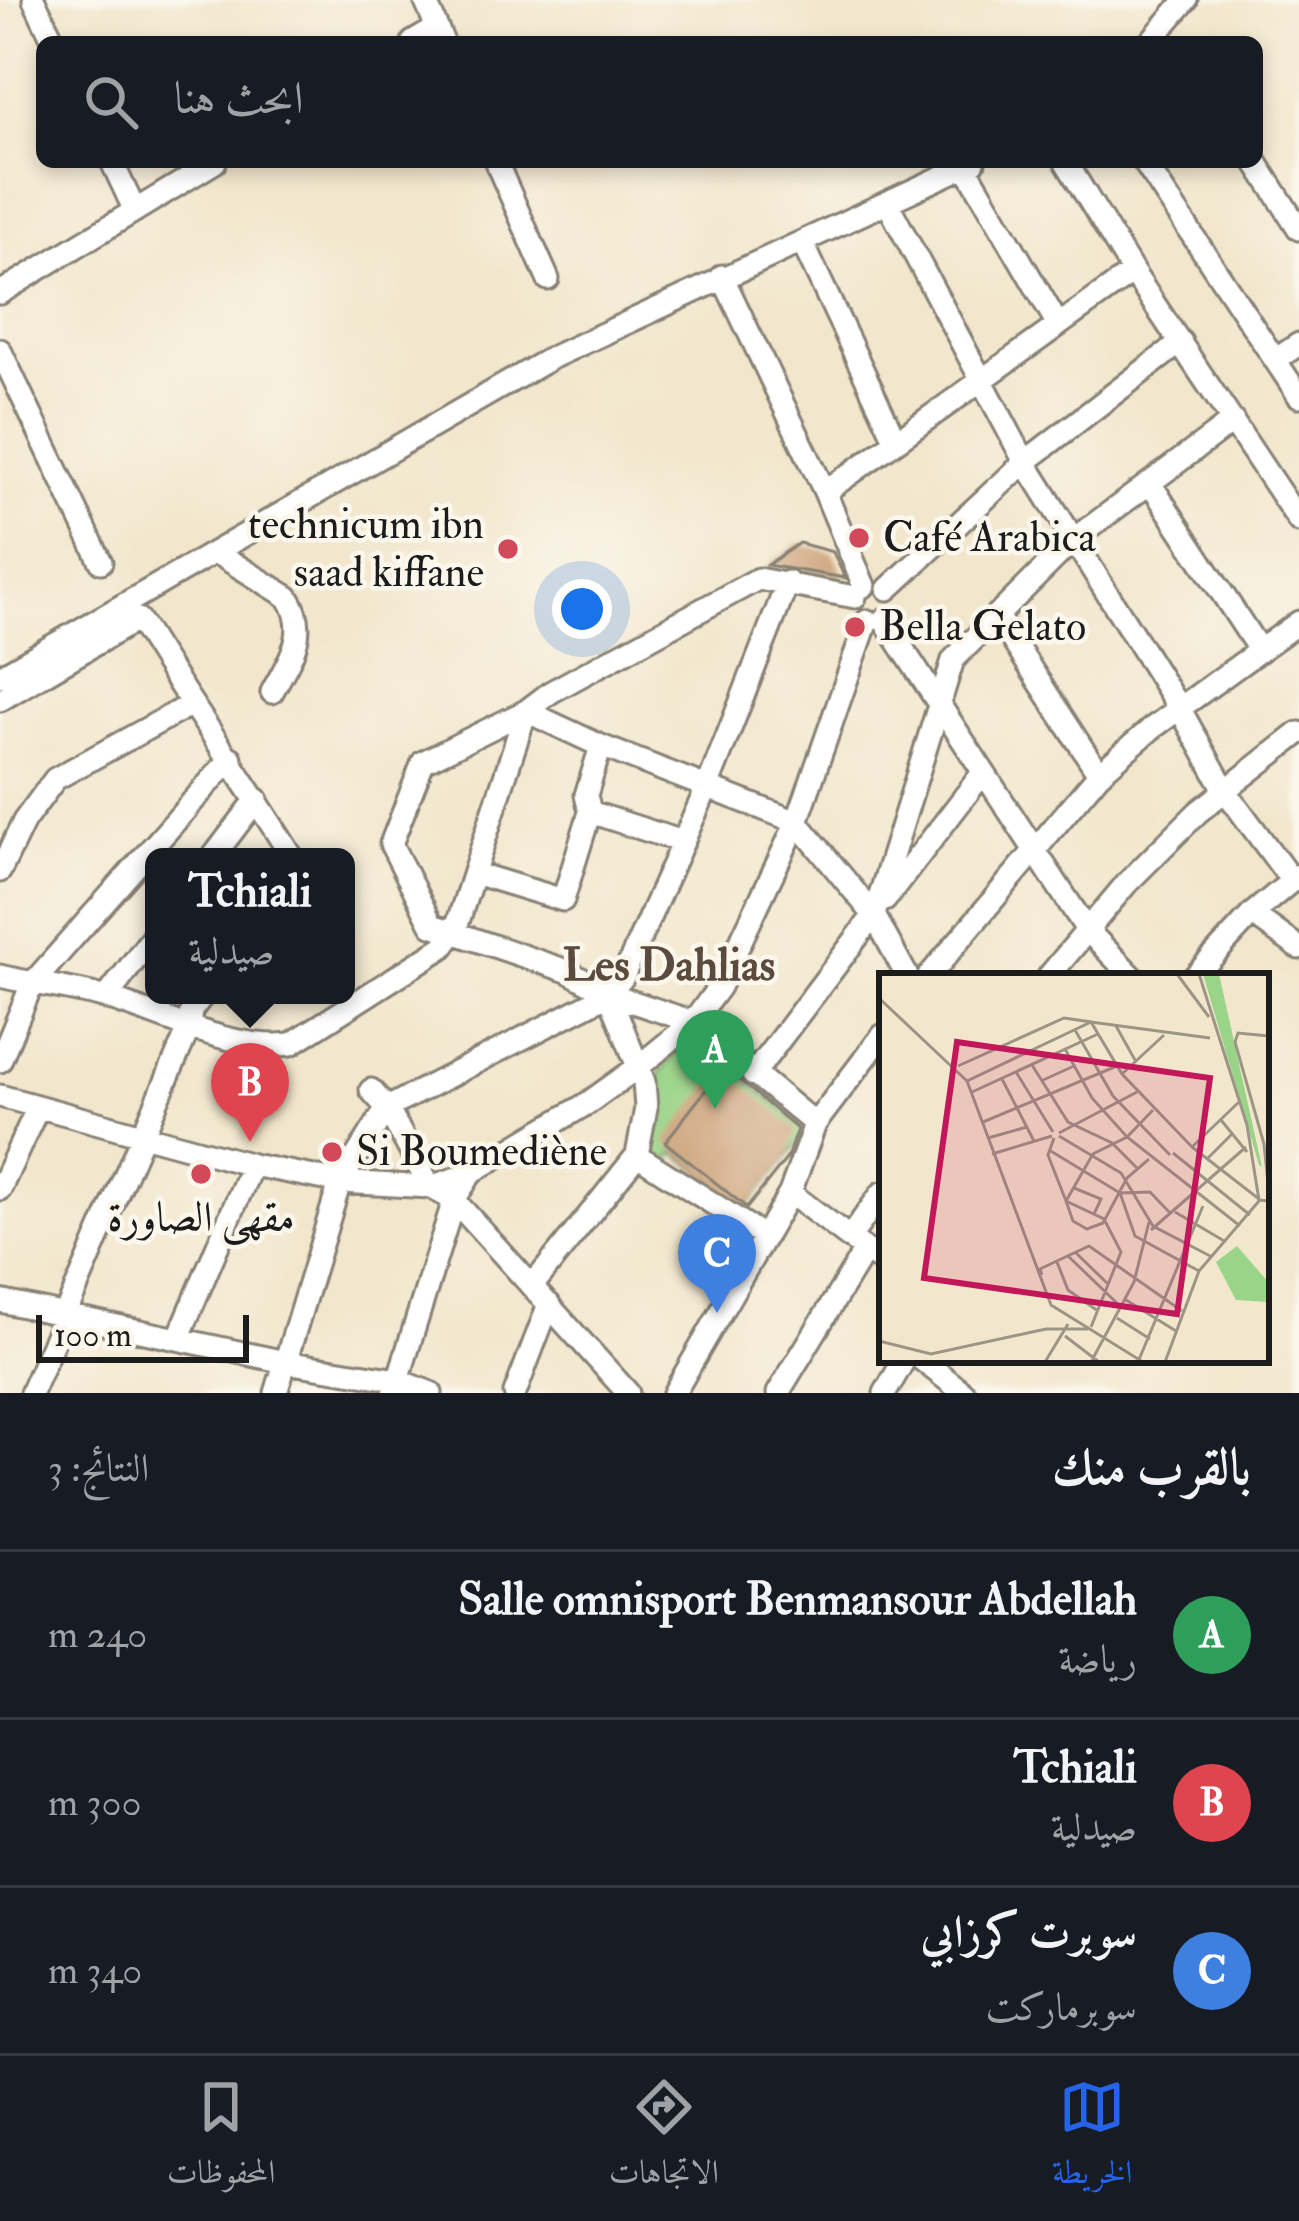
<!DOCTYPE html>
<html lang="ar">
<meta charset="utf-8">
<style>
:root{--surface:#171b24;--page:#242831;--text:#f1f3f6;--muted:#9ea1a6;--line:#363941;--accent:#2563eb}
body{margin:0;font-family:"IM FELL Double Pica",Amiri,serif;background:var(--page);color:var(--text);direction:rtl}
.scale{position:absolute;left:36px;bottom:30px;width:213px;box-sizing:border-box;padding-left:12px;border:6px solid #1c1c1c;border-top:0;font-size:33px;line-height:42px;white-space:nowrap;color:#1c1c1c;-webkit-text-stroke:9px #fbf7ec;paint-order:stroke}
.you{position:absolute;left:582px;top:609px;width:42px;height:42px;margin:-30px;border:9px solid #fff;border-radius:50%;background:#1a73e8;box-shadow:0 0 0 18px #1a73e833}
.badge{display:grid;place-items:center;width:78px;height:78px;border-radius:50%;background:var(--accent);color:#fff;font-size:39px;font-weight:700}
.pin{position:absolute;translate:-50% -99px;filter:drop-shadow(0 3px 6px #0008)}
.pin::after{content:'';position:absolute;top:63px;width:42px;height:36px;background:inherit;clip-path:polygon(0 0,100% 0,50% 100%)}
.popup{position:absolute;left:145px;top:848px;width:210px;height:156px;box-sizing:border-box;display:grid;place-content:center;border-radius:18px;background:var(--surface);filter:drop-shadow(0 3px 9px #0005);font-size:39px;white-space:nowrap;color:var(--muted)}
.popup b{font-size:45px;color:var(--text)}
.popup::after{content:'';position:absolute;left:50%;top:100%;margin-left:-24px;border:24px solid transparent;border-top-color:var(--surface)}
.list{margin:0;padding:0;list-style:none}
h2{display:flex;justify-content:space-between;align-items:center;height:156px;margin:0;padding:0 48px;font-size:51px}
h2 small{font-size:39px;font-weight:400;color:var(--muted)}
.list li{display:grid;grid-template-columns:78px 1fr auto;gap:36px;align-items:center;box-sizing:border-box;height:168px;padding:0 48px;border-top:3px solid var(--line)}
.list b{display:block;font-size:45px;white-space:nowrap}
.list p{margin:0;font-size:39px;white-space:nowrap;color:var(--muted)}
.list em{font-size:39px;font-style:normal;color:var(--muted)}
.icon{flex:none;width:66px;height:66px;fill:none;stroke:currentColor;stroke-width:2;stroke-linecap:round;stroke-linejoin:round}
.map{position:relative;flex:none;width:1299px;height:1393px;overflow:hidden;direction:ltr}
.search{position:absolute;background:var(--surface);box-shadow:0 6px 18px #0003;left:36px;right:36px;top:36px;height:132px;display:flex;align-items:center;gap:30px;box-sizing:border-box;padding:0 42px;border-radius:18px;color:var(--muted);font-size:45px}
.sheet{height:660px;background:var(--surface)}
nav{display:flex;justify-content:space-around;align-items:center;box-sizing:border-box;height:168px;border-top:3px solid var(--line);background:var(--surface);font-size:33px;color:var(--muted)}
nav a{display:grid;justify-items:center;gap:6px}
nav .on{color:var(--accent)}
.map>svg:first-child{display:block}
.green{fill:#9ad488;stroke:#5b7852;stroke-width:3}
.building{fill:#cea37c}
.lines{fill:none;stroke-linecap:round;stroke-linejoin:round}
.minor-casing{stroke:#878174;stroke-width:27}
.minor{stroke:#fff;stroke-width:21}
.poi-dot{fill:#d1495b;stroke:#fbf7ec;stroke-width:4.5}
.labels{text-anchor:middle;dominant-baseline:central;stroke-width:9;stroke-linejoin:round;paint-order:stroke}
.poi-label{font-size:42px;fill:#1c1c1c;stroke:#fbf7ec;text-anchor:start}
.neighbourhood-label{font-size:45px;font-weight:bold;fill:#5a4b3e;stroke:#fbf7ec}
.inset-road{fill:none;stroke:#9c9586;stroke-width:3}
.view{fill:#c2185b;fill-opacity:0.15;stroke:#c2185b;stroke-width:6}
.inset-edge{fill:none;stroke:#1c1c1c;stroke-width:6}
</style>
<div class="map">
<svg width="1299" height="1393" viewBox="0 0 1299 1393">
<rect width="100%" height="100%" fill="#fbf7ec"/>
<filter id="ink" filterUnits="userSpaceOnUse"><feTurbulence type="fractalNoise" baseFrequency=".00833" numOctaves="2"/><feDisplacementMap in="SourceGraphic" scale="24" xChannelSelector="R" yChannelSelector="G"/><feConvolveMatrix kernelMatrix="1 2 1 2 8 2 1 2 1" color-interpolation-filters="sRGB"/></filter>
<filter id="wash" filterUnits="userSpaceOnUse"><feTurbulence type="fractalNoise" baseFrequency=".004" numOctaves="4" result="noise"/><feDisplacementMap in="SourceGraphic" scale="48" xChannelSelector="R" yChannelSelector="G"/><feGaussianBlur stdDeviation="2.7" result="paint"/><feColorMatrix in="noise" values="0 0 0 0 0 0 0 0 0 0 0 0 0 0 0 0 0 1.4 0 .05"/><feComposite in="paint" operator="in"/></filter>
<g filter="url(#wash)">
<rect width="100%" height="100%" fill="#f2e6cc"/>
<!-- green -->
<path class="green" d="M 690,1035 L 809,1130 L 746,1209 L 676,1152 L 662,1168 L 647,1155 L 648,1087 Z"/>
<g id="blocks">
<!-- building -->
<path class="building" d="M 799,543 L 833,552 L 845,578 L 767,565 Z
M 724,1067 L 797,1129 L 787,1158 L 747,1208 L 665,1142 Z"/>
</g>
</g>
<g filter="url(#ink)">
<use href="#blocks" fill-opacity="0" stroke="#878174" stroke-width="3"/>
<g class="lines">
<!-- minor casing -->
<g class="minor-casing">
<path id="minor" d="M 34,0 L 54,42
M 425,0 L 443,42
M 413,42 L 437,28
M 1150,42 L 1186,0
M 112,162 L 135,211
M 496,162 L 548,279
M 1066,162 L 1133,272 L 1299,521
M 1144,162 L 1299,396
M 1256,162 L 1299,229
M 966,167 L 1057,323
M 888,204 L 1025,462 L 1181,711 L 1225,790 L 1292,881
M 803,244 L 896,441
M 722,276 L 825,492 L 864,586
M 0,293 L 215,162
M 0,350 L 101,562
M 1275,360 L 1299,344
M 1150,483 L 1260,651
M 825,492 L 1133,272
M 215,552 L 288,597 C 311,632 289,660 272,692
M 888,589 L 1025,462 L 1181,342
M 996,615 L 1099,774
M 884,620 L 1087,930 L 1132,976
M 0,676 L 551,358 L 974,162
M 0,700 L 138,619 C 187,700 242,776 292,857
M 590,812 L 683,842
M 213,857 L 257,799
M 0,871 L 24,821 L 55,779 L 190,705
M 474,873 L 563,900 L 590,812 L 586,795 L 601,746
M 885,900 L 982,774
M 1252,914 L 1299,948
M 0,976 C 36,985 75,988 110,999 C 165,1016 233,1051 291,1044 L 443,947 L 455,931 L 526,711 L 551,692 L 758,579 L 855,597
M 929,976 L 1099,774 L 1151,729 L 1299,622
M 1049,976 L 1126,884 L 1198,812 L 1299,733
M 1195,976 L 1252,914 L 1299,875
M 609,994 L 623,977 L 708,785 L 788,582
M 107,997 L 154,935
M 0,1061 L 32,984 L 231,758
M 753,1075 L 874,915 L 953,660 L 1073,540 L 1233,421
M 371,1090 L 387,1108 L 430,1187 L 454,1200 L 628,1393
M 0,1096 L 252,1165 L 340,1182 L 430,1187 L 472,1173
M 815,1124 L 693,1022 L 609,994 L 567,971 L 432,925 L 391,844 L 423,762 L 526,711 L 601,746 L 797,822 L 874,915 L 907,976
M 637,1155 L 765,1237
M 0,1189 L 38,1107
M 790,1193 L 882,1262
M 850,1237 L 882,1193
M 0,1301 L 285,1362 L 398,1380 L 431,1393
M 178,1339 L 252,1165
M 922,1360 L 964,1393
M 31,1393 L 189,1028 L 191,1011 L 203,995
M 276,1393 L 340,1182 L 387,1108 L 609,994 L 644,1082 L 646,1108 L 637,1155 L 533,1285
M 394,1393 L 454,1200 L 472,1172 L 588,1103 L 638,1067 L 693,1022 L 719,987 L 797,822 L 867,621
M 515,1393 L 549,1304
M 674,1393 L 790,1193 L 815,1124 L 882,1036
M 778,1393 L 865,1250
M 885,1393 L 904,1360"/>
</g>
<!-- minor -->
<use href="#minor" class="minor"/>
</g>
</g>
<!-- markers -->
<g class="poi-dot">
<circle cx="859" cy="538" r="12"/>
<circle cx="508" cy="549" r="12"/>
<circle cx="855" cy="627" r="12"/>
<circle cx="332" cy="1152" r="12"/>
<circle cx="201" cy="1174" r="12"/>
</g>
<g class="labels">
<!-- poi labels -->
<g class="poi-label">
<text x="484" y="525" text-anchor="end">technicum ibn<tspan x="484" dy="48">saad kiffane</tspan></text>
<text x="883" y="538">Café Arabica</text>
<text x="879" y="627">Bella Gelato</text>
<text x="356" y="1152">Si Boumediène</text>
<text x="201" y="1218" text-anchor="middle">مقهى الصاورة</text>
</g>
<!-- neighbourhood labels -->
<g class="neighbourhood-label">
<text x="669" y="966">Les Dahlias</text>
</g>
</g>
<!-- overview -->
<g transform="translate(879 973)">
<rect width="390" height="390" fill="#f2e6cc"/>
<path d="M 324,1 L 340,1 L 383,194 L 380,192 ZM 358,273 L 390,310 L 390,329 L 357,327 L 337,289 Z" fill="#9ad488"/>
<path class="inset-road" d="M 298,1 L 330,44M 320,1 L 368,152 L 380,227 L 390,228M 2,27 L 88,108 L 172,332 L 264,389M 237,53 L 256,87M 196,57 L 234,123 L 291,182M 390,63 L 359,60 L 356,69 L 385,171 L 390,220M 186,76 L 213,125 L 248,164 L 361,253M 153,92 L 189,149 L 233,170 L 259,196M 79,93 L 185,45 L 212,49 L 243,101 L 313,174 L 361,128M 137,99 L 174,159M 243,101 L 285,62M 123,106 L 155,168M 88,108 L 212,49 L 331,65M 162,108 L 195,93M 93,119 L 219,61M 342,147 L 368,179M 104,149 L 238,93M 180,160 L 258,119M 180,163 L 242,200 L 274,253 L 333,284M 109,165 L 148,154M 175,165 L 169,182 L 187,228 L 225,246 L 242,279 L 212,354M 313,174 L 380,226M 170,177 L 241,220M 294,180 L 371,242M 113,181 L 173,163M 270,186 L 248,205 L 224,250 L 208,256 L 194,248 L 187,228 L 214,181 L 248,164 L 274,137M 328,186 L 354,160M 195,215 L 222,226 L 215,241M 296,239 L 347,269M 292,241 L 271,219 L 241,220 L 256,263 L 320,298M 272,257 L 367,174M 196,279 L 229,311M 188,282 L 243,335M 178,289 L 189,317 L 219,338M 163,302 L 161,296 L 210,273 L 303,338M 247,327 L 297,358M 238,345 L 271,366M 186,363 L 220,389M 0,368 L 52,381 L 167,356 L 209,356M 166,389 L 189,351M 212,389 L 255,309 L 270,249M 259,389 L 324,233M 286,389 L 320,298 L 380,228"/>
<path class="view" d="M 78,69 L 331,105 L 298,341 L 45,305 Z"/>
<rect width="390" height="390" class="inset-edge"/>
</g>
</svg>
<div class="scale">100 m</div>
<div class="you"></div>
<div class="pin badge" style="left:715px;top:1109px;background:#2e9e5b">A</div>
<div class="pin badge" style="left:250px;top:1142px;background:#e0444e">B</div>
<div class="popup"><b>Tchiali</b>صيدلية</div>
<div class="pin badge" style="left:717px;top:1313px;background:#3f7fe0">C</div>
<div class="search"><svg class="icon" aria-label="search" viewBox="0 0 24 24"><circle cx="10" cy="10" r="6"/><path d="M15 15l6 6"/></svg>ابحث هنا</div>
</div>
<section class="sheet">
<h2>بالقرب منك<small>النتائج: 3</small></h2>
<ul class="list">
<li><span class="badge" style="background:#2e9e5b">A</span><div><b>Salle omnisport Benmansour Abdellah</b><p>رياضة</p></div><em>240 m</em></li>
<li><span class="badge" style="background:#e0444e">B</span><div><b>Tchiali</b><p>صيدلية</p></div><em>300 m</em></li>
<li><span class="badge" style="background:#3f7fe0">C</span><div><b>سوبرت كرزابي</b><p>سوبرماركت</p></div><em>340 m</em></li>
</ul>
</section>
<nav>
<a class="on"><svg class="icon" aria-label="map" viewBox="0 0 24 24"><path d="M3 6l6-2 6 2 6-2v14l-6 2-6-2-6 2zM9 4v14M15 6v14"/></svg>الخريطة</a>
<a><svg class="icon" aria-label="directions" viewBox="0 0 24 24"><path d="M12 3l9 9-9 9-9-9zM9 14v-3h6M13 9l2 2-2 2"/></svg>الاتجاهات</a>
<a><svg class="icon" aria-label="saved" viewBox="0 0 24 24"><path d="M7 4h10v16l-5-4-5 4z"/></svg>المحفوظات</a>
</nav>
